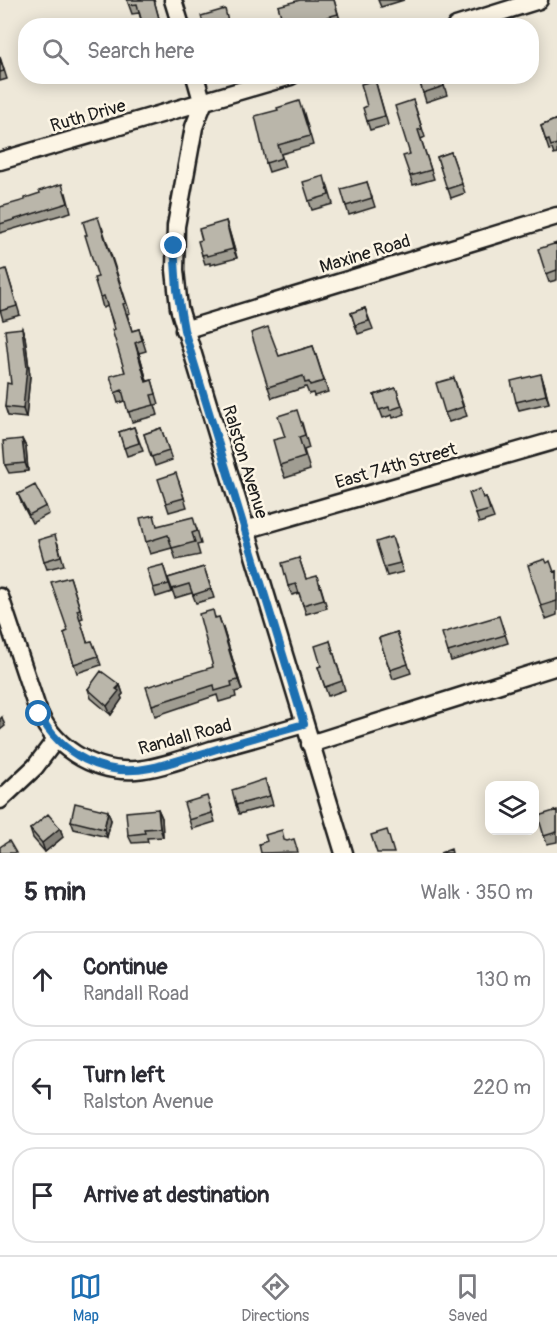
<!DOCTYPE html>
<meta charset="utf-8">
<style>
:root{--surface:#fff;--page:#f2f2f3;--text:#2b2b33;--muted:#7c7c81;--line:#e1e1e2;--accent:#1f6fb2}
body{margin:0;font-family:Pangolin,sans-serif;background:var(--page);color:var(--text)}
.controls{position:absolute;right:18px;bottom:18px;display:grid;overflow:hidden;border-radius:12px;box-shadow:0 3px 15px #0003}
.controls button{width:54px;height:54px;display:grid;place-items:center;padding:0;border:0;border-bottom:2px solid var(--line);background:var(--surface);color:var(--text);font:30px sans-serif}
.stop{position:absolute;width:18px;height:18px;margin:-14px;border:4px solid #1f6fb2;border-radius:50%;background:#fff}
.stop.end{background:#1f6fb2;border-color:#fff;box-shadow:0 2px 6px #0008}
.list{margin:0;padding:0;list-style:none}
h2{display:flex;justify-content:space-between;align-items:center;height:78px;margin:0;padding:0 24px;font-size:26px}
h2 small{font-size:20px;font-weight:400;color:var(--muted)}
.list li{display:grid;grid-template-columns:39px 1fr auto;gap:18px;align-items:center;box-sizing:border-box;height:96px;margin:0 12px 12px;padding:0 12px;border:2px solid var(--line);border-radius:24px}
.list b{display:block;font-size:22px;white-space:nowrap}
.list p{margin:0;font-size:20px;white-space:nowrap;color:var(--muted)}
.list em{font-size:20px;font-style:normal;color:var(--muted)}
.icon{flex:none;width:33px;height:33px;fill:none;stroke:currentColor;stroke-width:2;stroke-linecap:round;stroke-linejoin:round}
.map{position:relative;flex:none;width:557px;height:853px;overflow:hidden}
.search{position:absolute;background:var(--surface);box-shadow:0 3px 15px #0003;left:18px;right:18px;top:18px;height:66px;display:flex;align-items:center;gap:15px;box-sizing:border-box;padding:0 21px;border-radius:24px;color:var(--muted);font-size:22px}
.sheet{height:402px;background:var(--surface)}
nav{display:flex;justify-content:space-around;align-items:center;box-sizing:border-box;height:84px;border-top:2px solid var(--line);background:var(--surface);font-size:16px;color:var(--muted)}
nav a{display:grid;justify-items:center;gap:3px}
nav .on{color:var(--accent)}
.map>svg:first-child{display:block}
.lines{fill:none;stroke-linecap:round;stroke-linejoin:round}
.street-casing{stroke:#1c1c1c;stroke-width:21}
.street{stroke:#fcf5e5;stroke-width:16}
.wall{fill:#a09d92;stroke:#1c1c1c;stroke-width:1.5}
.shaded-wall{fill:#827f77;stroke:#1c1c1c;stroke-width:1.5}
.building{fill:#bab6aa;stroke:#1c1c1c;stroke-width:1.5}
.route{stroke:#1f6fb2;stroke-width:8}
.labels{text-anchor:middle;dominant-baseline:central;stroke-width:5;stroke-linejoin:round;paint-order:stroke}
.street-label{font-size:18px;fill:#1c1c1c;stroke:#fcf5e5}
</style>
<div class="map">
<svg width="557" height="853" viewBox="0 0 557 853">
<rect width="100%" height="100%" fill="#eee8d9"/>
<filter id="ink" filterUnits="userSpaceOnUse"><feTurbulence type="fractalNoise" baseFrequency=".0167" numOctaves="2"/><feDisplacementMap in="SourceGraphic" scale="12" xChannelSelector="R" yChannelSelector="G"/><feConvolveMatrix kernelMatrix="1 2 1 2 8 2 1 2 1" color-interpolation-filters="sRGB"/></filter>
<g filter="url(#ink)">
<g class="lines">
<!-- street casing -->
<g class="street-casing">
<path id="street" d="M 173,0 L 181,26
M 456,26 L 539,0
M 195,76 L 203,104 L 194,127 L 176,226 L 175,270 L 179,308 L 344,853
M 0,161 L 291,76
M 184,330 L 557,216
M 245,530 L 557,440
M 0,597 L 36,705 C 50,746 93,773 136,770 C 161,768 187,757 211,750 C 242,742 273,733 304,724
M 310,744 L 557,666
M 0,800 L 35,767 L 56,739"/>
</g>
<!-- street -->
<use href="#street" class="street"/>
</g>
<!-- wall -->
<path class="wall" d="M 127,0 L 154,0 L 161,26 L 143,26 L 139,13 L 132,14 Z
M 334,0 L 341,23 L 331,26 L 284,26 Z
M 378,0 L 404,0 L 381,7 Z
M 0,57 L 7,79 L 0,81 Z
M 418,76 L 441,76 L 447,95 L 426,102 Z
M 375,80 L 388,125 L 370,130 L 367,121 Z
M 413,100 L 425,137 L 421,139 L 434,179 L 413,185 L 410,176 Z
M 303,110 L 313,145 L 281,154 L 285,167 L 269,172 L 266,163 Z
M 557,119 L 557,154 L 554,155 L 552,149 L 549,150 L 541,126 Z
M 451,152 L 465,193 L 451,198 L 437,157 Z
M 367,182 L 375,207 L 349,215 L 346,206 Z
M 327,184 L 333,204 L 312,210 L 309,201 Z
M 66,193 L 71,212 L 0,233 L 0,207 Z
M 226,221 L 237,258 L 210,265 L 210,263 L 205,264 L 202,255 L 202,240 Z
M 102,227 L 130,313 L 127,314 L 132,331 L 139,329 L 146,351 L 139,353 L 147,381 L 152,380 L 159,404 L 155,405 L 158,415 L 132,422 L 125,401 L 118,403 L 115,393 L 125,372 L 108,306 L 103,308 L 100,297 Z
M 557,243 L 557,280 L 549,282 L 546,274 Z
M 6,269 L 20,315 L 3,320 L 0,310 Z
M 365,308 L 373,329 L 358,334 L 351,313 Z
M 22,328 L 25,337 L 30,376 L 26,418 L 8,416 L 5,407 L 11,384 Z
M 313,346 L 328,392 L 314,396 L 313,393 L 309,394 L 306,387 L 272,398 L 268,387 L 279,356 Z
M 454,378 L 467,416 L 449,422 L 445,413 Z
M 544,383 L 549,403 L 519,410 L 516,402 Z
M 396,388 L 405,414 L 393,418 L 392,415 L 383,418 L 374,395 Z
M 302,423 L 309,448 L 304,450 L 310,470 L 285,478 L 280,465 L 285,437 Z
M 134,427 L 143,451 L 127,456 L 119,432 Z
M 161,428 L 172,460 L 155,466 L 144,434 Z
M 22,439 L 26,447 L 28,471 L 9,473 L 5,465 Z
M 179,482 L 187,507 L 169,512 L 166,503 Z
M 18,494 L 46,506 L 49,514 L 32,523 L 21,502 Z
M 486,497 L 494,518 L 479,523 L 476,514 L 483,498 Z
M 158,526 L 197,529 L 201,544 L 197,545 L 200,555 L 176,560 L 172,548 L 150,554 L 146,542 Z
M 58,544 L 64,565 L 47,569 L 44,561 Z
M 395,546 L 403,572 L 387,576 L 384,567 Z
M 299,558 L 306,579 L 320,584 L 327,608 L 306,614 L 299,593 L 292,595 L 288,586 Z
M 547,563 L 554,572 L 557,571 L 557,615 L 546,619 L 541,606 Z
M 163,565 L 172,592 L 156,597 L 153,588 Z
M 204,567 L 214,598 L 196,603 L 192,593 L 175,598 L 168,578 Z
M 70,577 L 83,618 L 80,619 L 87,642 L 92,641 L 101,665 L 77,673 L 64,633 L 68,631 Z
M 216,618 L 223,628 L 242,690 L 235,692 L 236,697 L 219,702 L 217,695 L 155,716 L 152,705 L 213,667 Z
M 502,625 L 508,643 L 451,661 L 448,652 Z
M 397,632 L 411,673 L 393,679 L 379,638 Z
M 330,641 L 345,690 L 328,696 L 318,667 L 321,666 Z
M 120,685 L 123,694 L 121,696 L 122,699 L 111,715 L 91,698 L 88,689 Z
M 268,788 L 273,805 L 239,814 L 236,805 Z
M 210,805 L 215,822 L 192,829 L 189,820 Z
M 158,809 L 162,818 L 163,837 L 147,838 L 148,842 L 132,843 L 128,835 Z
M 557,810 L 557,842 L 547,844 L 544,836 Z
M 111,820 L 107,837 L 74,829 L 71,821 Z
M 60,828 L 63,837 L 45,852 L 33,838 L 30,829 Z"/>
<!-- shaded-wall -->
<path class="shaded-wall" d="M 226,221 L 229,230 L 237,258 L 233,249 Z
M 22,328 L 25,337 L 30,376 L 26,418 L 23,409 Z
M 135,343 L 139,353 L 150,392 L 146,382 Z
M 541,374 L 544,383 L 549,403 L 546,395 Z
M 22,439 L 26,447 L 28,471 L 25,463 Z
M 219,617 L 223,628 L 242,690 L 238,680 Z
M 120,685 L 123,694 L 121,696 L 122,699 L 111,715 L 107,706 Z
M 2,717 L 5,726 L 0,730 L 0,719 Z
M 158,809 L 162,818 L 163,837 L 160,828 Z
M 108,811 L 111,820 L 107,837 L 104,829 Z
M 60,828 L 63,837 L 45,852 L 42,843 Z"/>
<!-- building -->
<path class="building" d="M 127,0 L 154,0 L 161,26 L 143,26 L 137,4 L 129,5 Z
M 300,0 L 334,0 L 338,14 L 327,17 L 328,21 L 312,26 L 284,26 L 278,6 Z
M 225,9 L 229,26 L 204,26 L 201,16 Z
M 0,58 L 4,71 L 0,72 Z
M 418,76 L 440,76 L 444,86 L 423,93 Z
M 375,80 L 385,116 L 367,121 L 363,108 L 367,106 L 361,84 Z
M 413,100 L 422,129 L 418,130 L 431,170 L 410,176 L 403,156 L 410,154 L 395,106 Z
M 299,101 L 310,136 L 278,145 L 282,158 L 266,163 L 255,116 L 278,110 L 277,108 Z
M 557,119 L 557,144 L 551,146 L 549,140 L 546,141 L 541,126 Z
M 451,152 L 462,184 L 447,189 L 437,157 Z
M 324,176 L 329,195 L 309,201 L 303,182 Z
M 367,182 L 372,198 L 346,206 L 341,189 Z
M 62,184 L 68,203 L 0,224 L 0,207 L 25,200 L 25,198 L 40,193 L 39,191 Z
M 98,217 L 126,303 L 123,304 L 132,331 L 139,329 L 142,340 L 135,343 L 146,382 L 152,380 L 156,394 L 151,395 L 154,405 L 128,412 L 122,390 L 115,393 L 110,376 L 125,372 L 112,330 L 115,329 L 104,296 L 100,297 L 94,278 L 98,277 L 85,235 L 87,235 L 83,222 Z
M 226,221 L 233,249 L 207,256 L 206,254 L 202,255 L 198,241 L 202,240 L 199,229 Z
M 557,243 L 557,270 L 546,274 L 538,249 Z
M 6,269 L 17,306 L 0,311 L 0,271 Z
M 365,308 L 369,321 L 355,325 L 351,313 Z
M 268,327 L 279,356 L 313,346 L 324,381 L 310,385 L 309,382 L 305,383 L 303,376 L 268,387 L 251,333 Z
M 22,328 L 27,368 L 23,409 L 5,407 L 7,383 L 11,384 L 5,330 Z
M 541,374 L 546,395 L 516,402 L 511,381 Z
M 454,378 L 463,407 L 445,413 L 436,383 Z
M 396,388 L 402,406 L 390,410 L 389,407 L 379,410 L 374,395 Z
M 297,410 L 305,435 L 299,437 L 305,457 L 280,465 L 273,440 L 285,437 L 278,416 Z
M 134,427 L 139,443 L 124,448 L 119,432 Z
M 161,428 L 169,451 L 151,457 L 144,434 Z
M 22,439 L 25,463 L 5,465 L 3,441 Z
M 176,473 L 184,498 L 166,503 L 158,479 Z
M 35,485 L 46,506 L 29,515 L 18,494 Z
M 480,489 L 483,498 L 486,497 L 490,510 L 476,514 L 469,493 Z
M 154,515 L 157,526 L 193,517 L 197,531 L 192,533 L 195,542 L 172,548 L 168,535 L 146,542 L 140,518 Z
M 55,535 L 61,556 L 44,561 L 38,540 Z
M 392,537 L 400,563 L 384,567 L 376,542 Z
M 299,558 L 306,579 L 317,576 L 324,599 L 303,605 L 296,584 L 288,586 L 282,563 Z
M 545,559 L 547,563 L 550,561 L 554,572 L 557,571 L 557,601 L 541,606 L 528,565 Z
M 163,565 L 169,584 L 153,588 L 147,569 Z
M 204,567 L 211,589 L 193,595 L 189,584 L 172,589 L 168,578 Z
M 70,577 L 80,609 L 77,610 L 87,642 L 92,641 L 98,656 L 74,664 L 64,633 L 68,631 L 51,582 Z
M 213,610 L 215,618 L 219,617 L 238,680 L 231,682 L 232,686 L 215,691 L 214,685 L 152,705 L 146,687 L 213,667 L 199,614 Z
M 499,616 L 505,635 L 448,652 L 442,633 Z
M 397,632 L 408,664 L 390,670 L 379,638 Z
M 330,641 L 342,681 L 325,687 L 318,667 L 321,666 L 315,646 Z
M 101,671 L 120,685 L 116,689 L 119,691 L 107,706 L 88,689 Z
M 265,779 L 270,796 L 236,805 L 232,790 Z
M 207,796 L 212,813 L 189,820 L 184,803 Z
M 75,803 L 108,811 L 104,829 L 71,821 Z
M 158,809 L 160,828 L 144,829 L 145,833 L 128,835 L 126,812 Z
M 557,810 L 557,832 L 544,836 L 538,816 Z
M 48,814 L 60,828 L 42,843 L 30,829 Z
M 282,830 L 284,840 L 287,841 L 294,839 L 298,852 L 261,853 L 259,844 L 267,841 L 265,835 Z
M 387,830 L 394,853 L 377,853 L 371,835 Z
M 9,841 L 16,853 L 0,853 L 0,847 Z
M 451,849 L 452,853 L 440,853 Z"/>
</g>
<g class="lines" filter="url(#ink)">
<!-- route -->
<path class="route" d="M 39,714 C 60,754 104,778 150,768 C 169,764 188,757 207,752 C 239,742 271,733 304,724 L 184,330 L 177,290 L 174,246"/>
</g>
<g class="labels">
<!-- street labels -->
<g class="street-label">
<text transform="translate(88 116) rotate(-16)">Ruth Drive</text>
<text transform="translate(365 254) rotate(-17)">Maxine Road</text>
<text transform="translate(245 462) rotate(73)">Ralston Avenue</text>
<text transform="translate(396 466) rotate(-16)">East 74th Street</text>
<text transform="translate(185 737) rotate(-15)">Randall Road</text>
</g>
</g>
</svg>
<div class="controls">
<button><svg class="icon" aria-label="layers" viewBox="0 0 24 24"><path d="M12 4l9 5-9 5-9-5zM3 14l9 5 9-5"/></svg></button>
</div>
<div class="stop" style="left:39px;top:714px"></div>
<div class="stop end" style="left:174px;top:246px"></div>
<div class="search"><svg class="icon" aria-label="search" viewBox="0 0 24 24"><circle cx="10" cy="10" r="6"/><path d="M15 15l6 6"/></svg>Search here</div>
</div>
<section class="sheet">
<h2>5 min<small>Walk · 350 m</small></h2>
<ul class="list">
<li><svg class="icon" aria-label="ahead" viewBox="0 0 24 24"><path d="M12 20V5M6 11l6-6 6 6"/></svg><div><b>Continue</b><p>Randall Road</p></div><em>130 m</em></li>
<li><svg class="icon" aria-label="left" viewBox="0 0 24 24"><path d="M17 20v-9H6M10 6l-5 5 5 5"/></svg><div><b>Turn left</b><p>Ralston Avenue</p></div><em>220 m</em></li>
<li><svg class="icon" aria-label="arrive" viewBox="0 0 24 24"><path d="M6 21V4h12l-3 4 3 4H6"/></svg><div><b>Arrive at destination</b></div></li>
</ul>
</section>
<nav>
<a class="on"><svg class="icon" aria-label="map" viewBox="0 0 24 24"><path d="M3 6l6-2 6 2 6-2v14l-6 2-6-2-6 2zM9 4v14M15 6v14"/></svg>Map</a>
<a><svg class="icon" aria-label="directions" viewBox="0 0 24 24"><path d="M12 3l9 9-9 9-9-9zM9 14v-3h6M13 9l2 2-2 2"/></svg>Directions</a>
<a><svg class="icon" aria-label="saved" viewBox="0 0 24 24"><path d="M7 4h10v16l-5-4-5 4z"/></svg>Saved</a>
</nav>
